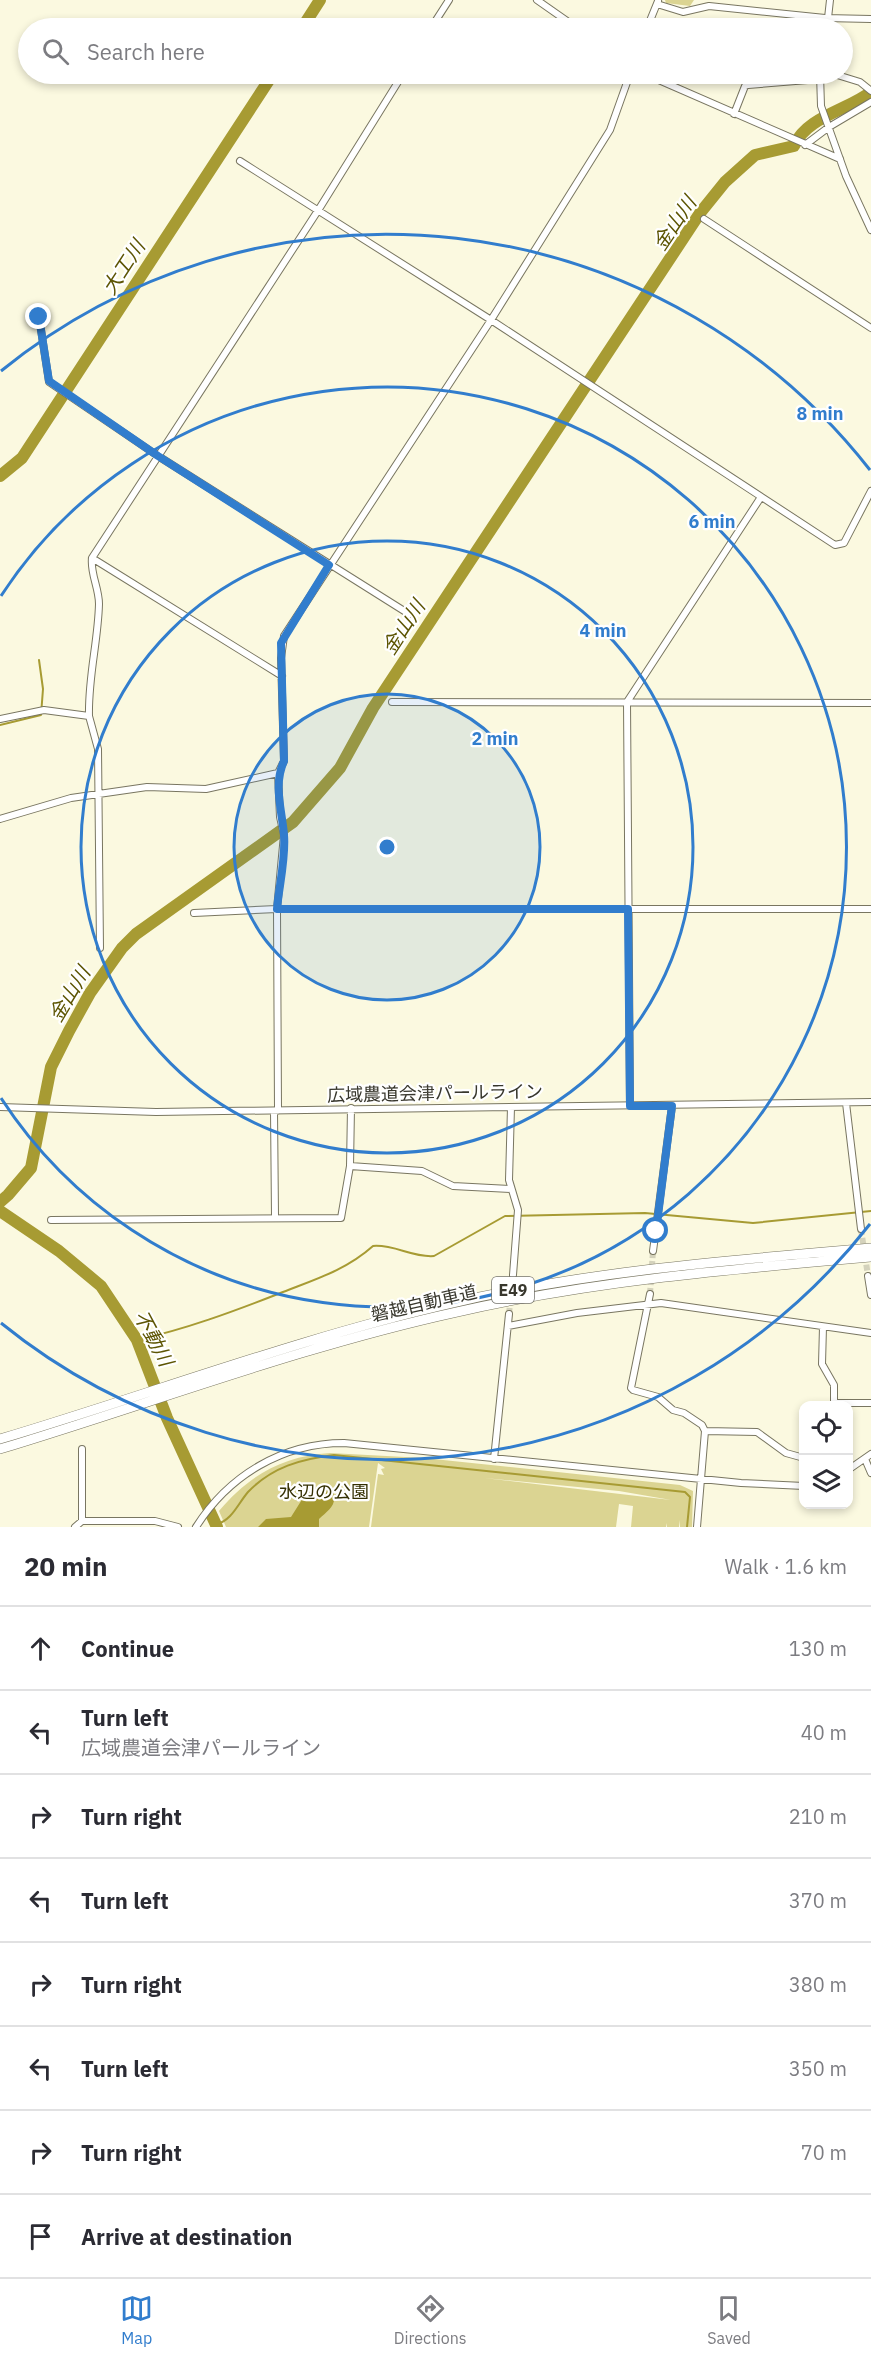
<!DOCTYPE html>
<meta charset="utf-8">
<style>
:root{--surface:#fff;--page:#f7f7f7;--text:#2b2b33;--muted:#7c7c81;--line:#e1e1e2;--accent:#317dcd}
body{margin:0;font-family:"IBM Plex Sans","Noto Sans JP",sans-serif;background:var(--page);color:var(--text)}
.controls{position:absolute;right:18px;bottom:18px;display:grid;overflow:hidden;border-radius:12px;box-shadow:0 3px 9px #0003}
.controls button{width:54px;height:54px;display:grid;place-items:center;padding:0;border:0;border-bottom:2px solid var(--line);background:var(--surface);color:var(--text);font:30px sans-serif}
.stop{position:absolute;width:18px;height:18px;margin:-14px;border:4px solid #317dcd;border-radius:50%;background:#fff}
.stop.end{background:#317dcd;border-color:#fff;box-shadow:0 2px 6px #0008}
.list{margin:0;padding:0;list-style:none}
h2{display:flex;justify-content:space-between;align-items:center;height:78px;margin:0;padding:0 24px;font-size:26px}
h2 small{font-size:20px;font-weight:400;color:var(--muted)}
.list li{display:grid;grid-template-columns:39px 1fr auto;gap:18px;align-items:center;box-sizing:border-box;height:84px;padding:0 24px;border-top:2px solid var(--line)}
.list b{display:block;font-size:22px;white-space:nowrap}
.list p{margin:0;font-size:20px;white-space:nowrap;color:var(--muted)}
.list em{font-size:20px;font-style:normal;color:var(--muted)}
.icon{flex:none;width:33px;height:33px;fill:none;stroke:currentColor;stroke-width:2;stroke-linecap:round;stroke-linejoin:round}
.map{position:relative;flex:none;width:871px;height:1527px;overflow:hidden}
.search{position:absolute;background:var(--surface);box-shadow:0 3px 9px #0003;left:18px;right:18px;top:18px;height:66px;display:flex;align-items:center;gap:15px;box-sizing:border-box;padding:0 21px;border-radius:33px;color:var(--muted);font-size:22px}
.sheet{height:750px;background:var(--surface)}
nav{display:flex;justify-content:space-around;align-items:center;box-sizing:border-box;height:84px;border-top:2px solid var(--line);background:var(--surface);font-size:16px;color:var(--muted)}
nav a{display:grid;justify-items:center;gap:3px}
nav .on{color:var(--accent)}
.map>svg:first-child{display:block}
.green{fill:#dbd492;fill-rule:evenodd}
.water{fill:#a79b33}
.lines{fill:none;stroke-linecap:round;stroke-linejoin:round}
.stream{stroke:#a79b33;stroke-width:2}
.river{stroke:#a79b33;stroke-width:12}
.minor-tunnel{stroke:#d4d2bc;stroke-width:6;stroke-dasharray:6 3;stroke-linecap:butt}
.minor-casing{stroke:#797661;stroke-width:8}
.highway-casing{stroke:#797661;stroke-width:10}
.minor{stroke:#fff;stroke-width:6}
.highway{stroke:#fff;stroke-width:9}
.route{stroke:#317dcd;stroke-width:8}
.ring{fill:none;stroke:#317dcd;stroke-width:3}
.labels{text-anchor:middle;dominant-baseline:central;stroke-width:4.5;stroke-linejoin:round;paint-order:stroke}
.shield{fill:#fff;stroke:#74736c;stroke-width:1.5}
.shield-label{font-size:16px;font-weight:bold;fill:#38372d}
.street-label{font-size:18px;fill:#38372d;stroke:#fff}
.park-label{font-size:18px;fill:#353003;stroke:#fff}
.water-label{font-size:20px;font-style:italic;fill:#5d5503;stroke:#fff}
.centre{fill:#317dcd;stroke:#fff;stroke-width:3}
.ring-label{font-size:18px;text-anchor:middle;font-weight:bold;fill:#317dcd;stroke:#fff;stroke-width:4.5;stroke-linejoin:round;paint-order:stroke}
</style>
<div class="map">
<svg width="871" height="1527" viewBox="0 0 871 1527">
<rect width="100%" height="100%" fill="#fbf9e0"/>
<!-- green -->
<path class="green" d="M 665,0 L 694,0 L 690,6 L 666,3 Z
M 330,1453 L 424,1458 L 680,1485 L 693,1491 L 692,1527 L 680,1527 L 680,1520 L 679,1527 L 667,1527 L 667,1523 L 666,1527 L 631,1527 L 633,1506 L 619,1504 L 616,1527 L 371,1527 L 378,1474 L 384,1475 L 381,1469 L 385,1468 L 378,1463 L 369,1527 L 226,1527 L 219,1511 C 249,1475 283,1456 330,1453 ZM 484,1478 L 619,1491 L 671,1500 Z"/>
<!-- water -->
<path class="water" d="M 324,1486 L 332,1489 C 339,1505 328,1510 319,1519 L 319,1527 L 258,1527 L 266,1519 L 291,1517 L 308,1490 Z"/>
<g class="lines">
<!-- stream -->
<path class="stream" d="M 0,725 L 41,715 L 43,689 L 39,660
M 137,1340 C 186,1329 232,1312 278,1294 C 313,1280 345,1271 373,1246 C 394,1244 413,1258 434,1256 L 505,1216 L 645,1213 L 753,1223 L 871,1211
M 216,1525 C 233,1519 237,1505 248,1492 C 272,1467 301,1459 334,1455 L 685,1492 L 690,1497 L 687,1527"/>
<!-- river -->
<path class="river" d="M 302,28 L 320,0
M 0,476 L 22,458 L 273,74
M 0,1202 L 8,1195 L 31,1168 L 51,1067 L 69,1031 L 90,993 L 122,948 L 136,934 L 293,822 L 340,768 L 373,708 L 700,213 L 725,182 L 755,155 L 794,146 C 806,117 848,110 871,92
M 0,1211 L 59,1251 L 101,1286 L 137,1340 L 167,1418 L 217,1527"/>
<!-- minor-tunnel -->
<path class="minor-tunnel" d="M 861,1229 L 868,1276
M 650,1294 L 653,1251
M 509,1314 L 513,1275"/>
<!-- minor casing -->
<g class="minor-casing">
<path id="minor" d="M 537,0 L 577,28
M 657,4 L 683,12 L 709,6 L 825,18 L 871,19
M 828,18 L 830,0
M 431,28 L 449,0
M 647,28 L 658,1
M 822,28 L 825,18
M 645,74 L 840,159
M 820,74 L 821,106 L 846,176 L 871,230
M 834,74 L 860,82 L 871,91
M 734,114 L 745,86 L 748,85 L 820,79
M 805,145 L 829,127 L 871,102
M 240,161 L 491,320 L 835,545 L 844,543 L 871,491
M 704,219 L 871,328
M 39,317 L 49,382 L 158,456 L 409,614
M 92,558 L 282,676
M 392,702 L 871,703
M 89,716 C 88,677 98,642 99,604 C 99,588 90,573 92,558 L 319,209 L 403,74
M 0,719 L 44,710 L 89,716 L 98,749 L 100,948
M 0,819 L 71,798 L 147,787 L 206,789 L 278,773
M 194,913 L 277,909 L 871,909
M 846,1103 L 861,1229
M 630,1106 L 627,702 L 761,497
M 0,1107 L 156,1112 L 871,1102
M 511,1107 L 509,1180 L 518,1210 L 513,1275
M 274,1111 L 275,1216
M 278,1111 L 277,909 L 284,835 L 280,817 L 278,773 L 284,761 L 281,658 L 284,636 L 491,320 L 610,130 L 630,74
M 350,1166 L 422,1171 L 453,1186 L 511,1189
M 51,1220 L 341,1218 L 350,1166 L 351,1108
M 653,1251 L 672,1106
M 868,1276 L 871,1295
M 650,1294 L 631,1388 L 633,1390 L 658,1397 L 673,1410 L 684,1413 L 702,1425 L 705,1431 L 757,1432 L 786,1453 L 804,1458
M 508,1326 L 577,1313 L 661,1303 L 871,1333
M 823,1327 L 822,1364 L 834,1385 L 834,1406
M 835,1403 L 871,1403
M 82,1449 L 82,1521
M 494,1459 L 509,1314
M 865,1459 L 871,1473
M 848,1470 L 871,1454
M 75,1527 L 82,1521 L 155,1521 L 178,1527
M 196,1527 C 229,1475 283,1443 344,1443 L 741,1483 L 804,1486
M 697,1527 L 705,1431"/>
</g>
<!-- highway casing -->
<g class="highway-casing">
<path id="highway" d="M 0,1439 C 151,1394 299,1338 452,1303 C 590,1271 731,1260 871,1248
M 0,1449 C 152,1403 302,1346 457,1312 C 593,1281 732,1269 871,1257"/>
</g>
<!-- minor -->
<use href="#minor" class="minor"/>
<!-- highway -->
<use href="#highway" class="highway"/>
</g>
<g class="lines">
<!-- route -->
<path class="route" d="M 39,317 L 49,381 L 158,456 L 329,565 L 281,643 L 284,761 C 273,785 282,810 284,835 C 286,858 279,886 277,909 L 628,909 L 630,1106 L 672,1106 L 656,1231"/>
</g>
<!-- distance rings -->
<circle cx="387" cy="847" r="153" fill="#317dcd" fill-opacity=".12"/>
<g class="ring">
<circle cx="387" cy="847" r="153"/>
<circle cx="387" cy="847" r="306"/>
<path d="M1 596A460 460 0 1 1 1 1098"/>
<path d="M870 1224A613 613 0 0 1 1 1323M1 371A613 613 0 0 1 870 470"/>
</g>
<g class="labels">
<!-- shield labels -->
<rect class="shield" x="492" y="1277" width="42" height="26" rx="4.5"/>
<g class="shield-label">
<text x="513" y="1290">E49</text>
</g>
<!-- street labels -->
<g class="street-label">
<text transform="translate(435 1093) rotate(-1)">広域農道会津パールライン</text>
<text transform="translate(424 1303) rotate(-13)">磐越自動車道</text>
</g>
<!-- park labels -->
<g class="park-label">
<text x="324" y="1491">水辺の公園</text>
</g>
<!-- water labels -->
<g class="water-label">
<text transform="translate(674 223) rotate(-56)">金山川</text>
<text transform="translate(123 267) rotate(-57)">大工川</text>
<text transform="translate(403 627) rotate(-57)">金山川</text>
<text transform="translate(69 994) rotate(-59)">金山川</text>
<text transform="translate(154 1338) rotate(62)">不動川</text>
</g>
</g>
<circle cx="387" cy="847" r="9" class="centre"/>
<g class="ring-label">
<text x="820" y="420">8 min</text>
<text x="712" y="528">6 min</text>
<text x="603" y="637">4 min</text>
<text x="495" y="745">2 min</text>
</g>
</svg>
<div class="controls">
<button><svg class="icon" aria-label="locate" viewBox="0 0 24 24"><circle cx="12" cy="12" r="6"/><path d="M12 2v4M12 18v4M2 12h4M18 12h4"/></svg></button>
<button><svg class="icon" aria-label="layers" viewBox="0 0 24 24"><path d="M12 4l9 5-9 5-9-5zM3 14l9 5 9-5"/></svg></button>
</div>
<div class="stop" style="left:656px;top:1231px"></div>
<div class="stop end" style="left:39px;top:317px"></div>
<div class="search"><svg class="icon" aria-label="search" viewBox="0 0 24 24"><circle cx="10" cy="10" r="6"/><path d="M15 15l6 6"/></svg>Search here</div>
</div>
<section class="sheet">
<h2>20 min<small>Walk · 1.6 km</small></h2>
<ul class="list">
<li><svg class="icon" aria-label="ahead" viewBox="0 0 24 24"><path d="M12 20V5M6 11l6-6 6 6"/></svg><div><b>Continue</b></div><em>130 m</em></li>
<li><svg class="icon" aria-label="left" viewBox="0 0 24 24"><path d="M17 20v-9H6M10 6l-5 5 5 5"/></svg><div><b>Turn left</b><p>広域農道会津パールライン</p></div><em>40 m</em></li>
<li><svg class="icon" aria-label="right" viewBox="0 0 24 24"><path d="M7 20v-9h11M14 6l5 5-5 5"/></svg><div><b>Turn right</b></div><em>210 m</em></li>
<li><svg class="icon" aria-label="left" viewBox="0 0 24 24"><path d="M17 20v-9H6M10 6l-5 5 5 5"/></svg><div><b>Turn left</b></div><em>370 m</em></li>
<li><svg class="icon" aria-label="right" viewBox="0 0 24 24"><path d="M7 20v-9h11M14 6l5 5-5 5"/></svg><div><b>Turn right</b></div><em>380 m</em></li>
<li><svg class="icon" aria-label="left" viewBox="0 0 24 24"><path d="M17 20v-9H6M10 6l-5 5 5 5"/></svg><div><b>Turn left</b></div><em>350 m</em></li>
<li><svg class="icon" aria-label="right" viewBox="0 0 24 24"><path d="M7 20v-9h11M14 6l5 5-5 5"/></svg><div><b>Turn right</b></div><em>70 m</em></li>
<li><svg class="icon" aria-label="arrive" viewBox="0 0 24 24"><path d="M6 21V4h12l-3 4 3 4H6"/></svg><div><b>Arrive at destination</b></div></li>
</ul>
</section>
<nav>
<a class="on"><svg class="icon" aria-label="map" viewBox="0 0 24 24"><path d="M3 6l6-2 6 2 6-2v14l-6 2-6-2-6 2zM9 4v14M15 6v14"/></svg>Map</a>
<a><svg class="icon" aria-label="directions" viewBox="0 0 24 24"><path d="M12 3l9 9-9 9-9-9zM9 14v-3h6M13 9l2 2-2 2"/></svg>Directions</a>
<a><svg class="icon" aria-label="saved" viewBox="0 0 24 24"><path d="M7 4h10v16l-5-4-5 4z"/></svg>Saved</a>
</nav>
